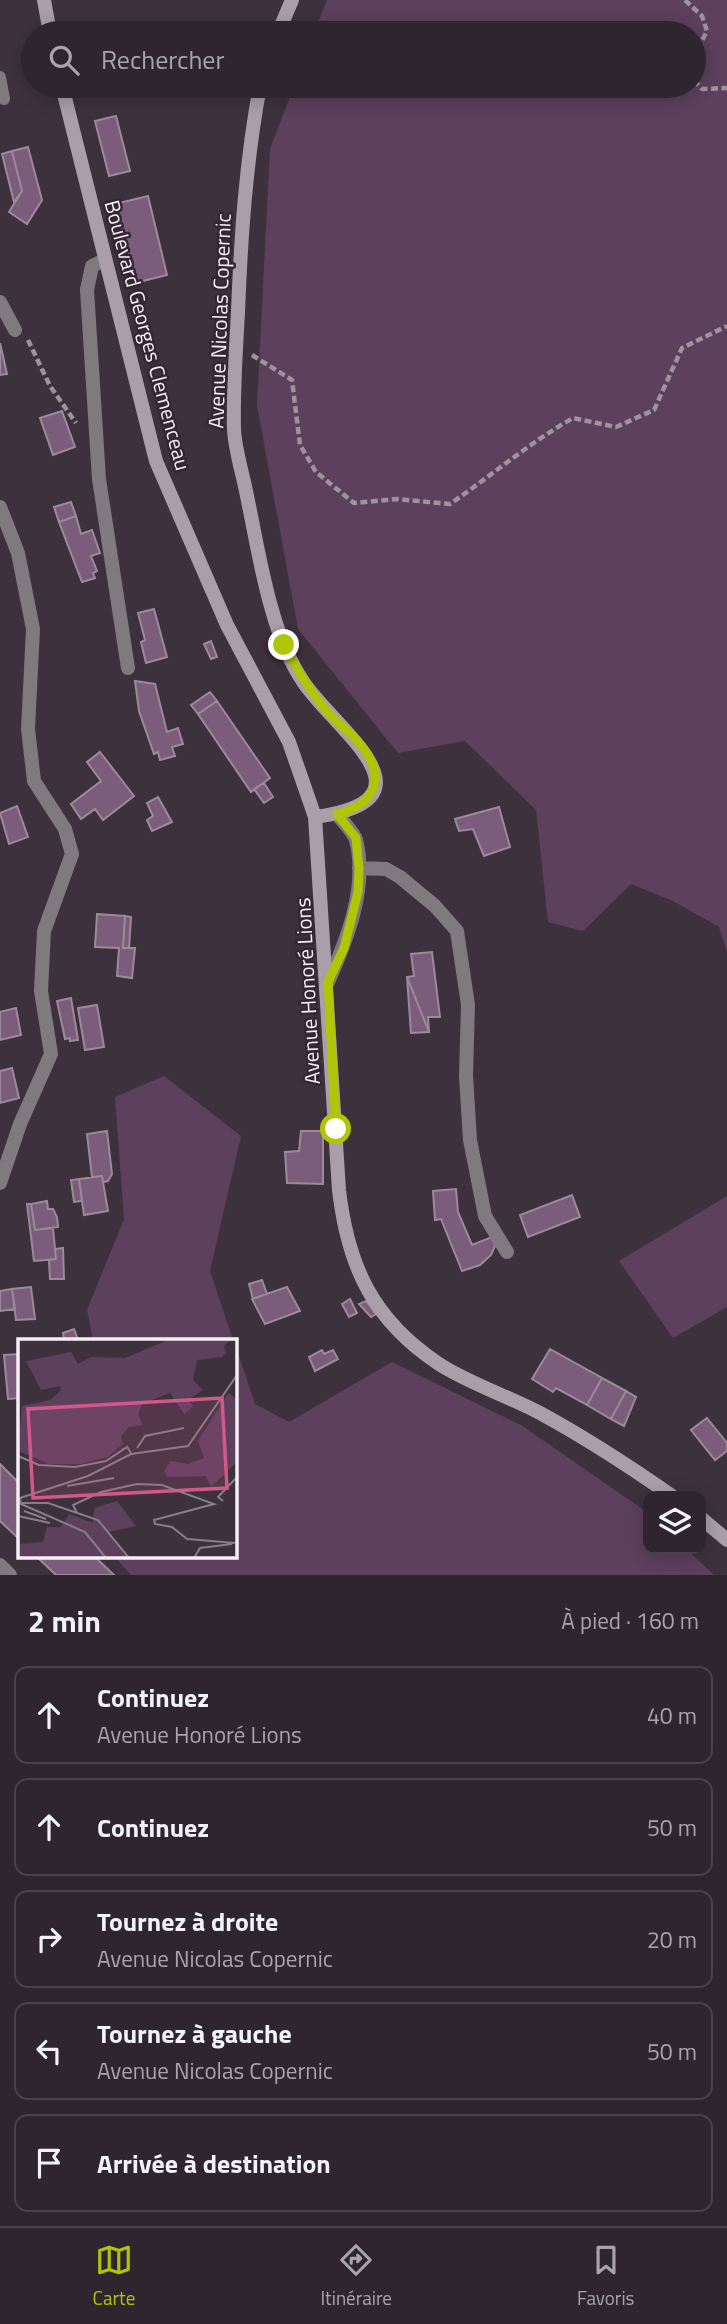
<!DOCTYPE html>
<html lang="fr">
<meta charset="utf-8">
<style>
:root{--surface:#2e252e;--page:#3a313a;--text:#f1f3f6;--muted:#a7a5aa;--line:#49424a;--accent:#afc506}
body{margin:0;font-family:"Titillium Web",sans-serif;background:var(--page);color:var(--text)}
.controls{position:absolute;right:21px;bottom:21px;display:grid;overflow:hidden;border-radius:14px;box-shadow:0 4px 18px #0003}
.controls button{width:63px;height:63px;display:grid;place-items:center;padding:0;border:0;border-bottom:2px solid var(--line);background:var(--surface);color:var(--text);font:35px sans-serif}
.stop{position:absolute;width:21px;height:21px;margin:-16px;border:5px solid #afc506;border-radius:50%;background:#fff}
.stop.end{background:#afc506;border-color:#fff;box-shadow:0 2px 7px #0008}
.list{margin:0;padding:0;list-style:none}
h2{display:flex;justify-content:space-between;align-items:center;height:91px;margin:0;padding:0 28px;font-size:30px}
h2 small{font-size:23px;font-weight:400;color:var(--muted)}
.list li{display:grid;grid-template-columns:46px 1fr auto;gap:21px;align-items:center;box-sizing:border-box;height:98px;margin:0 14px 14px;padding:0 14px;border:2px solid var(--line);border-radius:14px}
.list b{display:block;font-size:26px;white-space:nowrap}
.list p{margin:0;font-size:23px;white-space:nowrap;color:var(--muted)}
.list em{font-size:23px;font-style:normal;color:var(--muted)}
.icon{flex:none;width:38px;height:38px;fill:none;stroke:currentColor;stroke-width:2;stroke-linecap:round;stroke-linejoin:round}
.map{position:relative;flex:none;width:727px;height:1575px;overflow:hidden}
.search{position:absolute;background:var(--surface);box-shadow:0 4px 18px #0003;left:21px;right:21px;top:21px;height:77px;display:flex;align-items:center;gap:18px;box-sizing:border-box;padding:0 24px;border-radius:38px;color:var(--muted);font-size:26px}
.sheet{height:651px;background:var(--surface)}
nav{display:flex;justify-content:space-around;align-items:center;box-sizing:border-box;height:98px;border-top:2px solid var(--line);background:var(--surface);font-size:19px;color:var(--muted)}
nav a{display:grid;justify-items:center;gap:4px}
nav .on{color:var(--accent)}
.map>svg:first-child{display:block}
.green{fill:#5d405c}
.building{fill:#7b5c7a;stroke:#9b8a9a;stroke-width:2}
.lines{fill:none;stroke-linecap:round;stroke-linejoin:round}
.path{stroke:#9d929d;stroke-width:4.5;stroke-dasharray:7 3.5;stroke-linecap:butt}
.lane{stroke:#807980;stroke-width:12}
.street{stroke:#807980;stroke-width:14}
.secondary{stroke:#aa9fa9;stroke-width:14}
.route{stroke:#afc506;stroke-width:9}
.labels{text-anchor:middle;dominant-baseline:central;stroke-width:5;stroke-linejoin:round;paint-order:stroke}
.street-label{font-size:21px;fill:#f7eef6;stroke:#342733}
.inset-road{fill:none;stroke:#887d88;stroke-width:2}
.view{fill:#d2588a;fill-opacity:0.15;stroke:#d2588a;stroke-width:3.5}
.inset-edge{fill:none;stroke:#f7eef6;stroke-width:3.5}
</style>
<div class="map">
<svg width="727" height="1575" viewBox="0 0 727 1575">
<rect width="100%" height="100%" fill="#3e313e"/>
<!-- green -->
<path class="green" d="M 327,0 L 727,0 L 727,951 L 719,927 L 673,901 L 631,884 L 583,931 L 548,922 L 536,810 L 465,741 L 398,753 L 298,629 L 257,405 L 270,149 L 294,86 L 694,86 L 694,33 L 314,33 Z
M 164,1076 L 241,1136 L 210,1271 L 233,1340 L 93,1340 L 87,1310 L 124,1219 L 115,1097 Z
M 727,1196 L 727,1307 L 673,1338 L 619,1261 Z
M 235,1344 L 255,1404 L 289,1422 L 392,1362 L 521,1425 L 648,1513 L 648,1549 L 686,1549 L 714,1575 L 131,1575 L 114,1556 L 234,1556 Z"/>
<!-- building -->
<path class="building" d="M 116,116 L 130,171 L 109,176 L 95,121 Z
M 28,147 L 42,200 L 27,224 L 9,212 L 22,191 L 12,151 Z
M 12,151 L 22,191 L 14,202 L 2,154 Z
M 148,196 L 167,275 L 135,283 L 115,204 Z
M 0,343 L 7,374 L 0,375 Z
M 62,411 L 75,447 L 53,455 L 40,418 Z
M 71,502 L 76,516 L 59,522 L 54,507 Z
M 76,516 L 81,534 L 92,530 L 100,553 L 91,556 L 97,571 L 93,573 L 95,578 L 82,582 L 59,522 Z
M 154,609 L 167,657 L 146,663 L 141,642 L 145,640 L 138,613 Z
M 211,641 L 217,657 L 211,659 L 204,644 Z
M 135,681 L 155,684 L 167,732 L 178,728 L 183,744 L 172,747 L 175,756 L 160,760 L 158,752 L 154,754 L 139,711 Z
M 210,692 L 217,701 L 198,714 L 191,705 Z
M 217,701 L 270,778 L 251,792 L 198,714 Z
M 100,752 L 134,796 L 103,820 L 95,809 L 81,819 L 71,804 L 101,781 L 87,762 Z
M 264,783 L 273,797 L 264,803 L 254,789 Z
M 158,797 L 172,822 L 152,831 L 147,820 L 153,816 L 147,803 Z
M 17,806 L 28,837 L 9,844 L 0,813 Z
M 499,807 L 510,847 L 484,856 L 473,829 L 459,831 L 455,819 Z
M 97,914 L 125,916 L 123,948 L 135,948 L 132,978 L 117,976 L 119,948 L 95,947 Z
M 125,916 L 131,917 L 129,948 L 123,948 Z
M 432,952 L 440,1017 L 428,1017 L 429,1032 L 407,977 L 414,976 L 411,954 Z
M 407,977 L 429,1032 L 411,1033 Z
M 71,998 L 78,1040 L 70,1041 L 70,1038 L 65,1039 L 57,1001 Z
M 97,1005 L 104,1047 L 85,1050 L 78,1008 Z
M 16,1008 L 21,1035 L 0,1040 L 0,1012 Z
M 12,1068 L 19,1098 L 0,1103 L 0,1071 Z
M 107,1131 L 112,1174 L 108,1181 L 103,1182 L 102,1176 L 92,1177 L 87,1134 Z
M 301,1131 L 323,1131 L 323,1184 L 287,1183 L 285,1152 L 299,1151 Z
M 102,1176 L 108,1211 L 84,1215 L 79,1179 Z
M 79,1179 L 82,1201 L 74,1202 L 71,1180 Z
M 456,1189 L 458,1212 L 472,1245 L 492,1237 L 495,1246 L 491,1255 L 480,1265 L 462,1271 L 441,1219 L 435,1220 L 433,1191 Z
M 572,1195 L 580,1217 L 528,1237 L 520,1215 Z
M 47,1201 L 48,1209 L 53,1209 L 57,1217 L 58,1227 L 35,1230 L 31,1204 Z
M 27,1204 L 31,1204 L 35,1230 L 53,1228 L 56,1259 L 34,1261 Z
M 63,1248 L 64,1279 L 50,1279 L 49,1260 L 56,1259 L 55,1249 Z
M 262,1280 L 267,1294 L 253,1299 L 249,1284 Z
M 31,1287 L 35,1319 L 16,1320 L 12,1289 Z
M 287,1287 L 300,1311 L 265,1324 L 252,1299 Z
M 12,1289 L 15,1309 L 0,1311 L 0,1291 Z
M 350,1299 L 357,1313 L 349,1317 L 342,1304 Z
M 366,1301 L 376,1314 L 371,1317 L 359,1304 Z
M 74,1329 L 78,1340 L 64,1340 L 63,1333 Z
M 550,1349 L 602,1378 L 587,1405 L 556,1388 L 553,1392 L 532,1379 Z
M 322,1350 L 324,1354 L 333,1350 L 338,1359 L 315,1371 L 309,1357 Z
M 19,1354 L 19,1398 L 8,1399 L 4,1355 Z
M 602,1378 L 626,1391 L 611,1419 L 587,1405 Z
M 626,1391 L 636,1397 L 624,1426 L 611,1419 Z
M 707,1418 L 727,1443 L 727,1451 L 715,1460 L 691,1430 Z
M 0,1464 L 19,1483 L 19,1539 L 0,1521 Z
M 36,1556 L 94,1556 L 114,1575 L 56,1575 Z"/>
<g class="lines">
<!-- path -->
<path class="path" d="M 685,0 L 702,16 L 707,31 L 694,56
M 694,80 L 702,89 L 727,88
M 28,340 L 50,386 L 76,423
M 252,355 L 292,380 L 300,445 L 316,472 L 354,503 L 397,499 L 450,504 C 491,476 529,443 573,418 L 616,427 L 654,410 L 682,348 L 727,326"/>
<!-- lane -->
<path class="lane" d="M 0,77 L 4,99"/>
<!-- street -->
<path class="street" d="M 105,260 L 92,266 L 87,290 L 99,479 L 128,668
M 0,302 L 15,330
M 0,507 L 18,553 L 33,629 L 28,729 L 34,781 L 65,829 L 72,854 L 44,931 L 41,991 L 51,1054 L 20,1124 L 0,1183
M 359,868 L 386,869 L 400,877 L 435,906 L 457,931 L 468,1005 L 466,1076 L 470,1140 L 485,1216 L 507,1252
M 328,982 C 347,940 368,887 356,840 C 353,831 343,822 337,814
M 0,1565 L 10,1575"/>
<!-- secondary -->
<path class="secondary" d="M 44,0 L 50,33
M 278,33 L 292,0
M 62,86 L 156,461 L 227,625 L 289,742 L 315,817 L 339,1190 C 348,1267 373,1320 439,1364 C 470,1384 508,1396 540,1413 C 586,1438 629,1466 672,1496
M 260,86 C 246,161 241,235 238,312 C 236,351 233,390 234,429 C 235,451 243,474 247,496 C 255,534 261,573 272,610 C 279,635 289,661 304,683 C 336,730 442,800 315,817
M 701,1518 L 727,1540"/>
</g>
<g class="lines">
<!-- route -->
<path class="route" d="M 284,645 C 296,668 308,688 325,709 C 335,721 349,731 359,743 C 388,776 376,804 337,814 L 356,838 L 359,868 L 358,892 L 344,948 L 328,982 L 336,1129"/>
</g>
<g class="labels">
<!-- street labels -->
<g class="street-label">
<text transform="translate(219 321) rotate(-88)">Avenue Nicolas Copernic</text>
<text transform="translate(148 335) rotate(75)">Boulevard Georges Clemenceau</text>
<text transform="translate(307 991) rotate(-93)">Avenue Honoré Lions</text>
</g>
</g>
<!-- overview -->
<g transform="translate(18 1339)">
<rect width="219" height="219" fill="#3e313e"/>
<path d="M 152,0 L 214,0 L 206,7 L 208,14 L 204,18 L 179,21 L 175,41 L 185,51 L 171,60 L 175,68 L 166,75 L 152,54 L 124,65 L 120,76 L 125,86 L 111,88 L 103,97 L 105,105 L 90,118 L 63,125 L 31,125 L 0,112 L 4,67 L 32,61 L 43,51 L 42,47 L 23,51 L 8,22 L 53,13 L 60,25 L 73,18 L 107,19 ZM 210,54 L 219,60 L 219,123 L 193,148 L 188,137 L 149,138 L 146,132 L 153,122 L 170,125 L 186,119 L 180,102 ZM 99,162 L 118,187 L 90,193 L 109,219 L 0,219 L 0,205 L 25,203 L 29,188 L 43,188 L 51,175 L 75,184 L 76,169 Z" fill="#5d405c"/>
<path class="inset-road" d="M 119,109 L 127,97 L 166,89M 0,117 L 21,126 L 57,128 L 88,122 L 109,108 L 113,114M 49,147 L 96,139M 205,162 L 200,158 L 219,138M 4,164 L 30,164 L 80,181 L 111,219M 6,172 L 28,180M 59,174 L 55,166 L 83,153 L 119,145 L 144,146 L 196,165 L 136,181 L 137,185 L 154,188 L 169,200 L 217,204M 0,177 L 32,184M 88,219 L 67,193 L 3,165 L 2,159 L 70,137 L 113,115 L 170,107 L 219,36M 176,219 L 182,209 L 214,205"/>
<path class="view" d="M 204,59 L 209,149 L 15,159 L 10,70 Z"/>
<rect width="219" height="219" class="inset-edge"/>
</g>
</svg>
<div class="controls">
<button><svg class="icon" aria-label="layers" viewBox="0 0 24 24"><path d="M12 4l9 5-9 5-9-5zM3 14l9 5 9-5"/></svg></button>
</div>
<div class="stop" style="left:336px;top:1129px"></div>
<div class="stop end" style="left:284px;top:645px"></div>
<div class="search"><svg class="icon" aria-label="search" viewBox="0 0 24 24"><circle cx="10" cy="10" r="6"/><path d="M15 15l6 6"/></svg>Rechercher</div>
</div>
<section class="sheet">
<h2>2 min<small>À pied · 160 m</small></h2>
<ul class="list">
<li><svg class="icon" aria-label="ahead" viewBox="0 0 24 24"><path d="M12 20V5M6 11l6-6 6 6"/></svg><div><b>Continuez</b><p>Avenue Honoré Lions</p></div><em>40 m</em></li>
<li><svg class="icon" aria-label="ahead" viewBox="0 0 24 24"><path d="M12 20V5M6 11l6-6 6 6"/></svg><div><b>Continuez</b></div><em>50 m</em></li>
<li><svg class="icon" aria-label="right" viewBox="0 0 24 24"><path d="M7 20v-9h11M14 6l5 5-5 5"/></svg><div><b>Tournez à droite</b><p>Avenue Nicolas Copernic</p></div><em>20 m</em></li>
<li><svg class="icon" aria-label="left" viewBox="0 0 24 24"><path d="M17 20v-9H6M10 6l-5 5 5 5"/></svg><div><b>Tournez à gauche</b><p>Avenue Nicolas Copernic</p></div><em>50 m</em></li>
<li><svg class="icon" aria-label="arrive" viewBox="0 0 24 24"><path d="M6 21V4h12l-3 4 3 4H6"/></svg><div><b>Arrivée à destination</b></div></li>
</ul>
</section>
<nav>
<a class="on"><svg class="icon" aria-label="map" viewBox="0 0 24 24"><path d="M3 6l6-2 6 2 6-2v14l-6 2-6-2-6 2zM9 4v14M15 6v14"/></svg>Carte</a>
<a><svg class="icon" aria-label="directions" viewBox="0 0 24 24"><path d="M12 3l9 9-9 9-9-9zM9 14v-3h6M13 9l2 2-2 2"/></svg>Itinéraire</a>
<a><svg class="icon" aria-label="saved" viewBox="0 0 24 24"><path d="M7 4h10v16l-5-4-5 4z"/></svg>Favoris</a>
</nav>
